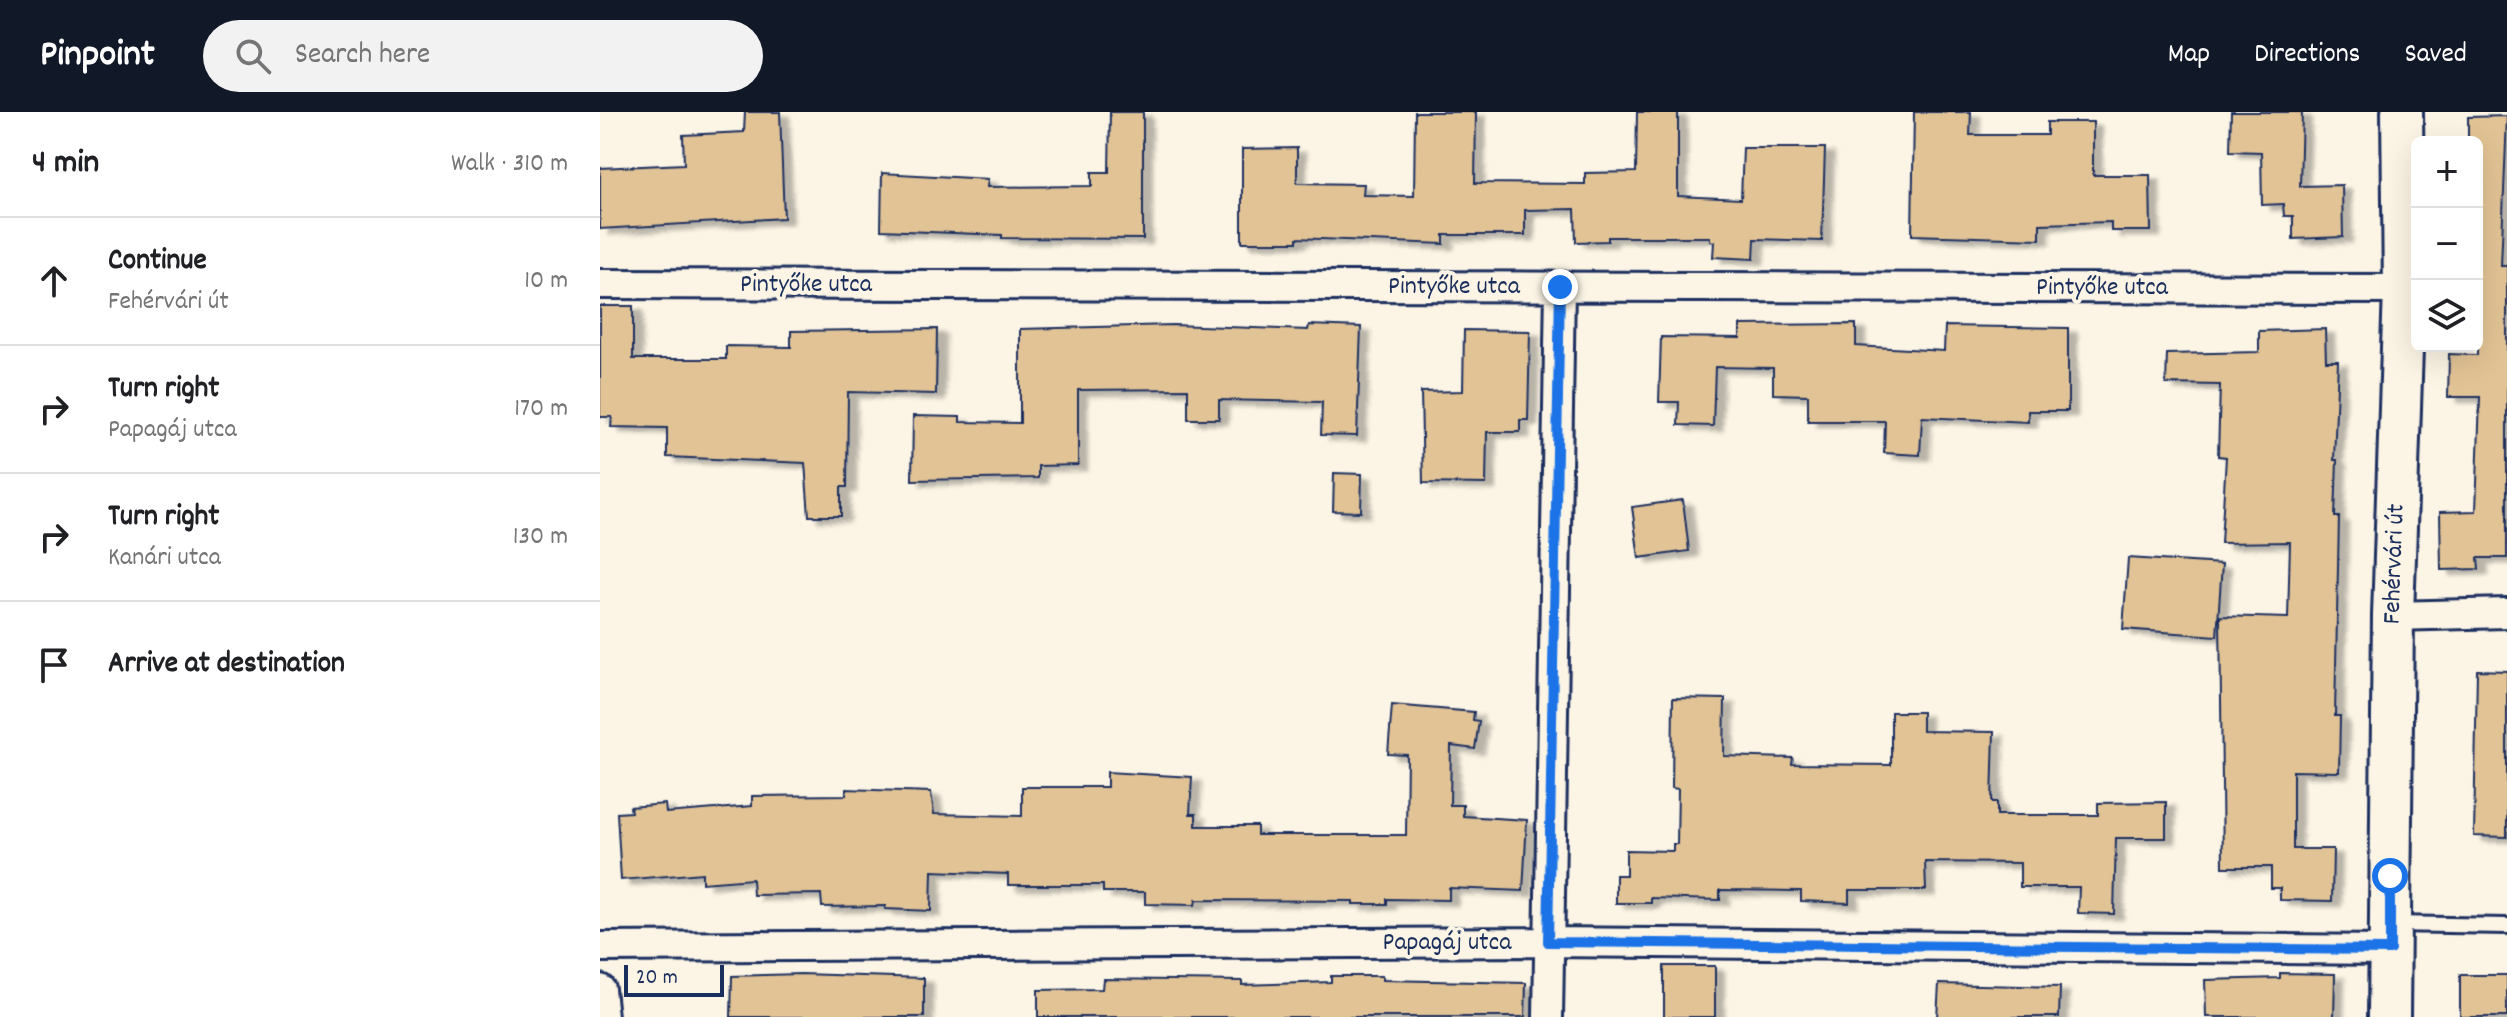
<!DOCTYPE html>
<meta charset="utf-8">
<style>
:root{--surface:#fff;--page:#f2f2f2;--text:#202124;--muted:#757577;--line:#e0e0e0;--accent:#111827}
body{margin:0;font-family:Dekko,sans-serif;background:var(--page);color:var(--text)}
.controls{position:absolute;right:24px;top:24px;display:grid;overflow:hidden;border-radius:12px;box-shadow:0 8px 32px #0002}
.controls button{width:72px;height:72px;display:grid;place-items:center;padding:0;border:0;border-bottom:2px solid var(--line);background:var(--surface);color:var(--text);font:40px sans-serif}
.scale{position:absolute;left:24px;bottom:20px;width:100px;box-sizing:border-box;padding-left:8px;border:4px solid #1b2f5e;border-top:0;font-size:22px;line-height:28px;white-space:nowrap;color:#1b2f5e;-webkit-text-stroke:6px #fcf5e5;paint-order:stroke}
.stop{position:absolute;width:24px;height:24px;margin:-18px;border:6px solid #1a73e8;border-radius:50%;background:#fff}
.stop.end{background:#1a73e8;border-color:#fff;box-shadow:0 2px 8px #0008}
.list{margin:0;padding:0;list-style:none}
h2{display:flex;justify-content:space-between;align-items:center;height:104px;margin:0;padding:0 32px;font-size:34px}
h2 small{font-size:26px;font-weight:400;color:var(--muted)}
.list li{display:grid;grid-template-columns:52px 1fr auto;gap:24px;align-items:center;box-sizing:border-box;height:128px;padding:0 32px;border-top:2px solid var(--line)}
.list b{display:block;font-size:30px;white-space:nowrap}
.list p{margin:0;font-size:26px;white-space:nowrap;color:var(--muted)}
.list em{font-size:26px;font-style:normal;color:var(--muted)}
.icon{flex:none;width:44px;height:44px;fill:none;stroke:currentColor;stroke-width:2;stroke-linecap:round;stroke-linejoin:round}
.map{position:relative;flex:none;width:1907px;height:905px;overflow:hidden}
header{display:flex;align-items:center;gap:48px;box-sizing:border-box;height:112px;padding:0 40px;background:var(--accent);color:#fff}
header strong{font-size:38px}
nav{display:flex;gap:44px;margin-inline-start:auto;font-size:28px}
.search{width:560px;height:72px;background:var(--page);display:flex;align-items:center;gap:20px;box-sizing:border-box;padding:0 28px;border-radius:44px;color:var(--muted);font-size:30px}
main{display:flex}
aside{flex:1;background:var(--surface)}
.map>svg:first-child{display:block}
.building{fill:#e2c395;stroke:#1b2f5e;stroke-width:2;filter:url(#shadow)}
.lines{fill:none;stroke-linecap:round;stroke-linejoin:round}
.lane-casing{stroke:#1b2f5e;stroke-width:20}
.street-casing{stroke:#1b2f5e;stroke-width:34}
.secondary-casing{stroke:#1b2f5e;stroke-width:46}
.lane{stroke:#fcf5e5;stroke-width:14}
.street{stroke:#fcf5e5;stroke-width:28}
.secondary{stroke:#fcf5e5;stroke-width:40}
.route{stroke:#1a73e8;stroke-width:10}
.labels{text-anchor:middle;dominant-baseline:central;stroke-width:8;stroke-linejoin:round;paint-order:stroke}
.street-label{font-size:26px;fill:#1b2f5e;stroke:#fcf5e5}
</style>
<header>
<strong>Pinpoint</strong>
<div class="search"><svg class="icon" aria-label="search" viewBox="0 0 24 24"><circle cx="10" cy="10" r="6"/><path d="M15 15l6 6"/></svg>Search here</div>
<nav><a>Map</a><a>Directions</a><a>Saved</a></nav>
</header>
<main>
<aside>
<h2>4 min<small>Walk · 310 m</small></h2>
<ul class="list">
<li><svg class="icon" aria-label="ahead" viewBox="0 0 24 24"><path d="M12 20V5M6 11l6-6 6 6"/></svg><div><b>Continue</b><p>Fehérvári út</p></div><em>10 m</em></li>
<li><svg class="icon" aria-label="right" viewBox="0 0 24 24"><path d="M7 20v-9h11M14 6l5 5-5 5"/></svg><div><b>Turn right</b><p>Papagáj utca</p></div><em>170 m</em></li>
<li><svg class="icon" aria-label="right" viewBox="0 0 24 24"><path d="M7 20v-9h11M14 6l5 5-5 5"/></svg><div><b>Turn right</b><p>Kanári utca</p></div><em>130 m</em></li>
<li><svg class="icon" aria-label="arrive" viewBox="0 0 24 24"><path d="M6 21V4h12l-3 4 3 4H6"/></svg><div><b>Arrive at destination</b></div></li>
</ul>
</aside>
<div class="map">
<svg width="1907" height="905" viewBox="0 0 1907 905">
<defs>
<filter id="shadow"><feDropShadow dx="9" dy="5" stdDeviation="2" flood-color="#0004"/></filter>
</defs>
<rect width="100%" height="100%" fill="#fcf5e5"/>
<filter id="ink" filterUnits="userSpaceOnUse"><feTurbulence type="fractalNoise" baseFrequency=".0125" numOctaves="2"/><feDisplacementMap in="SourceGraphic" scale="16" xChannelSelector="R" yChannelSelector="G"/><feConvolveMatrix kernelMatrix="1 2 1 2 8 2 1 2 1" color-interpolation-filters="sRGB"/></filter>
<g filter="url(#ink)">
<!-- building -->
<path class="building" d="M 145,0 L 180,0 L 184,106 L 0,117 L 0,56 L 84,52 L 83,23 L 144,20 Z
M 510,0 L 543,0 L 543,127 L 402,126 L 402,123 L 281,118 L 282,61 L 388,67 L 387,75 L 492,74 L 492,60 L 509,60 Z
M 815,0 L 876,0 L 875,71 L 985,72 L 985,61 L 1036,60 L 1037,0 L 1078,0 L 1078,84 L 1141,87 L 1143,36 L 1225,36 L 1222,129 L 1155,127 L 1154,147 L 1113,145 L 1114,130 L 1110,129 L 1110,125 L 1008,125 L 1008,129 L 976,130 L 975,97 L 925,98 L 925,123 L 844,123 L 844,132 L 697,126 L 697,130 L 642,130 L 642,37 L 697,36 L 697,71 L 764,72 L 763,83 L 814,84 Z
M 1314,0 L 1371,0 L 1370,23 L 1447,23 L 1447,10 L 1493,10 L 1493,63 L 1550,63 L 1551,119 L 1511,119 L 1511,110 L 1440,112 L 1440,127 L 1312,123 Z
M 1631,0 L 1702,0 L 1700,74 L 1742,73 L 1743,125 L 1693,127 L 1693,104 L 1684,104 L 1683,92 L 1662,93 L 1661,40 L 1630,39 Z
M 1907,4 L 1901,154 L 1907,154 L 1907,446 L 1878,446 L 1879,457 L 1841,458 L 1840,400 L 1876,399 L 1880,285 L 1848,285 L 1849,242 L 1877,243 L 1877,30 L 1868,30 L 1868,5 Z
M 0,194 L 33,194 L 33,247 L 126,247 L 126,234 L 191,235 L 191,219 L 337,217 L 336,282 L 248,280 L 247,375 L 241,375 L 241,404 L 209,404 L 205,351 L 67,345 L 67,316 L 11,315 L 12,305 L 0,305 Z
M 1256,212 L 1256,234 L 1344,239 L 1345,214 L 1468,216 L 1468,299 L 1428,299 L 1428,310 L 1322,305 L 1320,343 L 1284,341 L 1285,309 L 1208,309 L 1208,283 L 1173,282 L 1173,256 L 1115,255 L 1113,314 L 1078,313 L 1079,290 L 1059,290 L 1061,225 L 1140,226 L 1140,213 Z
M 573,213 L 708,218 L 709,213 L 761,215 L 757,324 L 721,323 L 722,290 L 619,288 L 619,307 L 588,307 L 588,277 L 478,278 L 478,353 L 438,354 L 438,366 L 312,368 L 313,304 L 360,305 L 360,310 L 420,311 L 420,217 Z
M 1725,217 L 1726,249 L 1738,249 L 1734,348 L 1737,348 L 1735,405 L 1739,405 L 1735,604 L 1740,604 L 1739,660 L 1693,659 L 1693,737 L 1733,737 L 1732,789 L 1680,788 L 1680,776 L 1671,776 L 1671,755 L 1623,755 L 1620,504 L 1688,506 L 1690,430 L 1621,431 L 1626,345 L 1618,344 L 1620,273 L 1566,272 L 1567,242 L 1659,240 L 1659,219 Z
M 864,218 L 930,219 L 928,308 L 920,308 L 920,320 L 887,320 L 886,372 L 823,371 L 821,280 L 863,279 Z
M 734,361 L 762,362 L 761,400 L 733,399 Z
M 1083,388 L 1089,439 L 1039,446 L 1032,395 Z
M 1528,446 L 1622,452 L 1617,524 L 1523,517 Z
M 1877,558 L 1907,559 L 1907,725 L 1874,724 Z
M 1073,586 L 1125,587 L 1124,644 L 1193,646 L 1192,652 L 1291,653 L 1291,600 L 1322,600 L 1322,619 L 1394,620 L 1392,690 L 1397,690 L 1397,703 L 1498,703 L 1498,691 L 1566,690 L 1566,726 L 1516,726 L 1514,802 L 1478,801 L 1479,775 L 1420,775 L 1420,751 L 1325,750 L 1326,778 L 1249,778 L 1249,791 L 1201,789 L 1201,779 L 1120,778 L 1120,788 L 1051,786 L 1051,791 L 1016,791 L 1016,763 L 1026,763 L 1026,738 L 1073,739 L 1073,732 L 1077,732 L 1078,677 L 1072,676 Z
M 792,593 L 874,600 L 873,608 L 879,609 L 875,637 L 851,634 L 850,693 L 863,693 L 863,704 L 927,708 L 923,779 L 849,776 L 849,788 L 787,787 L 787,792 L 753,792 L 753,789 L 596,788 L 595,793 L 545,792 L 545,780 L 503,780 L 503,773 L 408,773 L 408,762 L 332,759 L 331,799 L 285,797 L 285,794 L 222,795 L 221,782 L 153,783 L 152,767 L 102,771 L 102,761 L 21,768 L 17,701 L 31,700 L 30,695 L 65,692 L 66,701 L 152,694 L 152,684 L 246,683 L 246,677 L 331,680 L 334,702 L 422,704 L 422,675 L 507,675 L 507,660 L 592,665 L 590,702 L 596,702 L 596,714 L 657,714 L 657,723 L 806,723 L 807,643 L 788,642 Z
M 1064,854 L 1115,854 L 1115,905 L 1064,905 Z
M 1680,861 L 1735,862 L 1734,905 L 1606,905 L 1605,868 L 1680,866 Z
M 201,862 L 324,866 L 324,905 L 131,905 L 132,864 Z
M 1860,863 L 1907,863 L 1907,905 L 1860,905 Z
M 731,864 L 782,864 L 782,868 L 926,871 L 925,905 L 438,905 L 438,878 L 502,877 L 503,867 L 642,869 L 642,873 L 731,870 Z
M 1339,872 L 1460,875 L 1459,905 L 1337,905 Z"/>
<g class="lines">
<!-- lane casing -->
<g class="lane-casing">
<path id="lane" d="M 1790,812 L 1907,814"/>
</g>
<!-- street casing -->
<g class="street-casing">
<path id="street" d="M 0,172 L 1804,177
M 1793,504 L 1907,501
M 0,835 L 948,830 L 1790,838
M 0,877 L 3,905
M 948,905 L 960,175"/>
</g>
<!-- secondary casing -->
<g class="secondary-casing">
<path id="secondary" d="M 1789,905 L 1793,504 L 1804,177 L 1802,0"/>
</g>
<!-- lane -->
<use href="#lane" class="lane"/>
<!-- street -->
<use href="#street" class="street"/>
<!-- secondary -->
<use href="#secondary" class="secondary"/>
</g>
</g>
<g class="lines" filter="url(#ink)">
<!-- route -->
<path class="route" d="M 960,175 L 948,830 L 1790,838 L 1790,764"/>
</g>
<g class="labels">
<!-- street labels -->
<g class="street-label">
<text x="206" y="173">Pintyőke utca</text>
<text x="854" y="175">Pintyőke utca</text>
<text x="1502" y="176">Pintyőke utca</text>
<text transform="translate(1795 452) rotate(-88)">Fehérvári út</text>
<text x="847" y="831">Papagáj utca</text>
</g>
</g>
</svg>
<div class="controls">
<button>+</button>
<button>−</button>
<button><svg class="icon" aria-label="layers" viewBox="0 0 24 24"><path d="M12 4l9 5-9 5-9-5zM3 14l9 5 9-5"/></svg></button>
</div>
<div class="scale">20 m</div>
<div class="stop" style="left:1790px;top:764px"></div>
<div class="stop end" style="left:960px;top:175px"></div>
</div>
</main>
